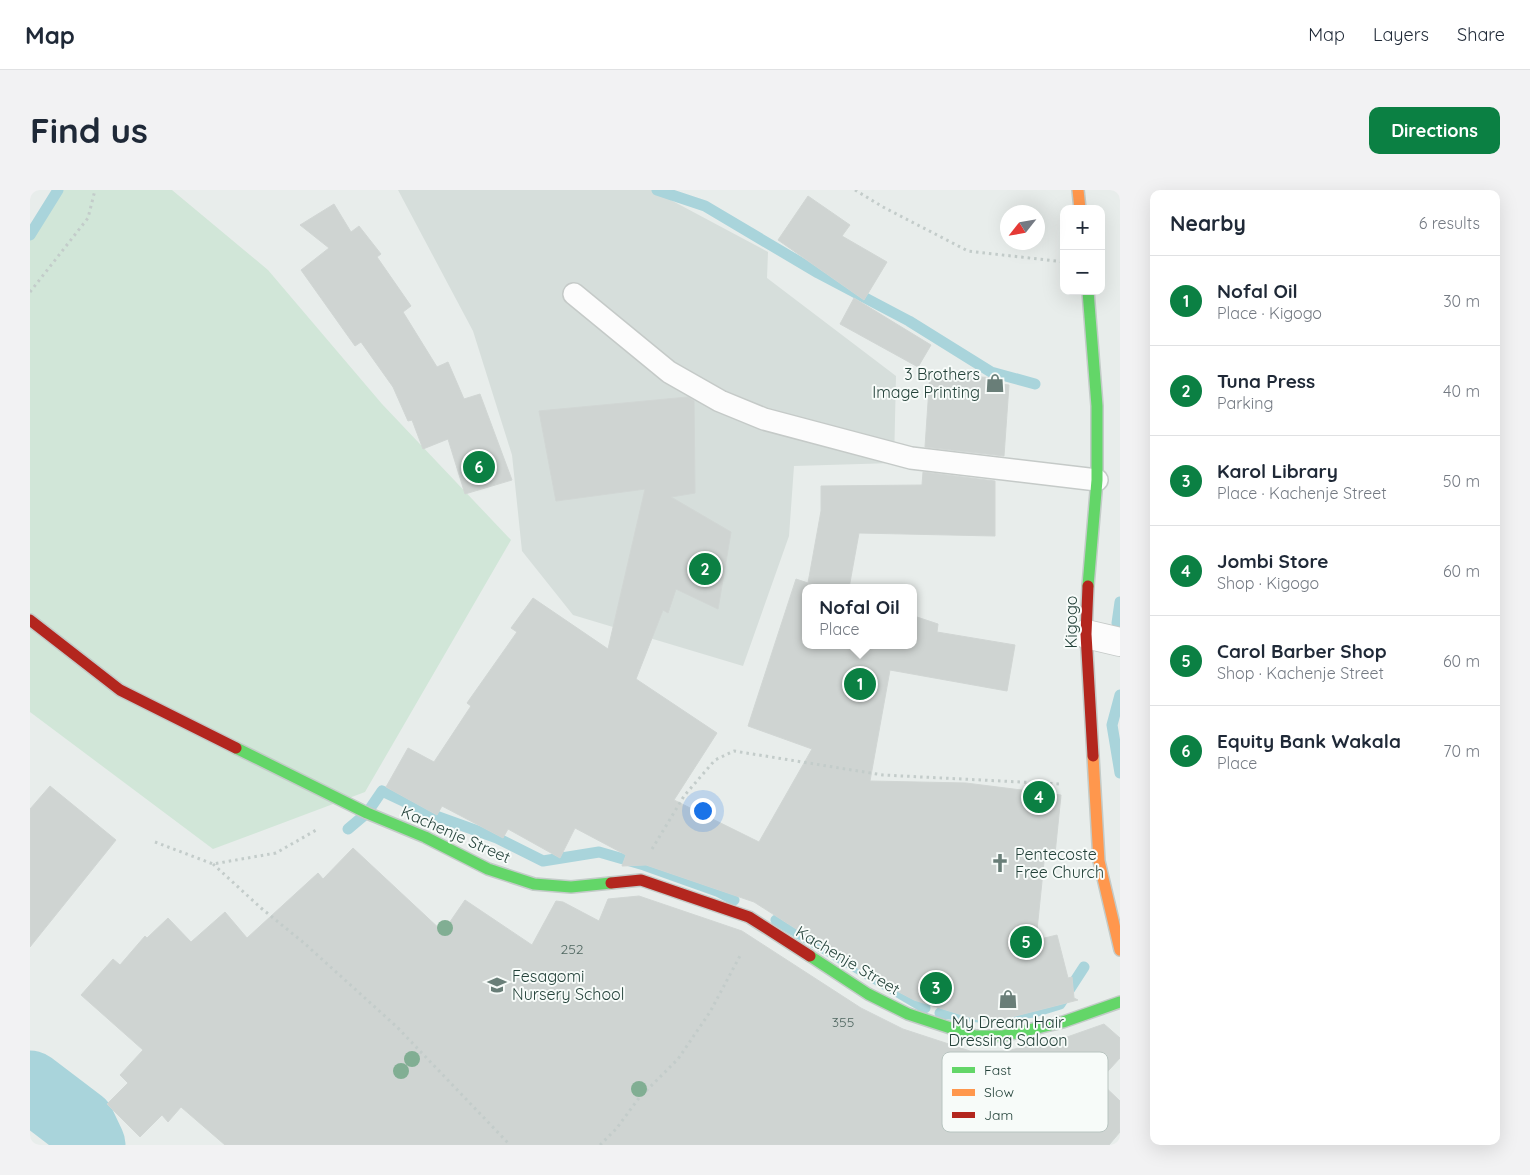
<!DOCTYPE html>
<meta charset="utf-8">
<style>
:root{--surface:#fff;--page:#f2f2f3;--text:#1f2937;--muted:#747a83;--line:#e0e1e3;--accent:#0b8043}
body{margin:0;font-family:Quicksand,sans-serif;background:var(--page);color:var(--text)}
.controls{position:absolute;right:15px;top:15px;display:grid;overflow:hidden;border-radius:10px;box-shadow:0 5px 20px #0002}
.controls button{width:45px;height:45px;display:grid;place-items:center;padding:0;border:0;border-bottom:1px solid var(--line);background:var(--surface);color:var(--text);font:25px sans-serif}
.compass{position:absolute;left:970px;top:15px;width:45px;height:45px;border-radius:50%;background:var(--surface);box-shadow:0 5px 20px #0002;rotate:239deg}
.you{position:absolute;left:672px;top:620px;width:18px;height:18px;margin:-12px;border:4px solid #fff;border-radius:50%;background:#1a73e8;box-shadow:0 0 0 8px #1a73e833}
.badge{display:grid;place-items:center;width:32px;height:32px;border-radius:50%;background:var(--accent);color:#fff;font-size:16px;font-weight:700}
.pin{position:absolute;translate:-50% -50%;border:2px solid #fff;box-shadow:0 1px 5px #0006}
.popup{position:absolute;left:772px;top:394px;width:115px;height:65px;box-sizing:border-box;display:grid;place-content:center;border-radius:10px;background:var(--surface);filter:drop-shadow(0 1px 4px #0005);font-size:16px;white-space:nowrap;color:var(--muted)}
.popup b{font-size:19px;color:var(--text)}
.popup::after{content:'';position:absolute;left:50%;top:100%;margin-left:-10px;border:10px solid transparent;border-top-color:var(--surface)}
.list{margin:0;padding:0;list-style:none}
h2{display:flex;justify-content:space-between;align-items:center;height:65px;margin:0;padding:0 20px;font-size:21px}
h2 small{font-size:16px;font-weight:400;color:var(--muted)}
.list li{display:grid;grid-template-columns:32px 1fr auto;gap:15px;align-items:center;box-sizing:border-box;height:90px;padding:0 20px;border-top:1px solid var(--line)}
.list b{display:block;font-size:19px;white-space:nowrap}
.list p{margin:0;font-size:16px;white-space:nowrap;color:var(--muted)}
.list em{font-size:16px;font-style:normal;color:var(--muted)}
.map{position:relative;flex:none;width:1090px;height:955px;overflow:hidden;border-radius:10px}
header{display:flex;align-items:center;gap:30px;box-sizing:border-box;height:70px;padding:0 25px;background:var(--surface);border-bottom:1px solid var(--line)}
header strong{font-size:24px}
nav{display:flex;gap:28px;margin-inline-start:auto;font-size:18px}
.intro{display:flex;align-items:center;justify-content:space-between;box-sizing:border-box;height:120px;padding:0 30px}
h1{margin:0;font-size:35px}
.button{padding:12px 22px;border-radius:10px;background:var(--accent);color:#fff;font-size:18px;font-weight:700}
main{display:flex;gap:30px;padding:0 30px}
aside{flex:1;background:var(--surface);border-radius:10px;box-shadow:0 5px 20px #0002}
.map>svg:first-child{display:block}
.built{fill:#d6dedb}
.green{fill:#d1e6d8}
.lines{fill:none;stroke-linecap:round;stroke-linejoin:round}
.stream{stroke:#a9d4db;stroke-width:11}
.river{stroke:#a9d4db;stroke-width:71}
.building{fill:#cfd4d2;stroke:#d1d6d4}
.lane-casing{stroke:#c5cac8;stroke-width:24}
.street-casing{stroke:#c5cac8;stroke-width:30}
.fast-casing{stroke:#c3cbc8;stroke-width:14}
.slow-casing{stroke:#c3cbc8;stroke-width:14}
.jam-casing{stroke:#c3cbc8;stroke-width:14}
.path{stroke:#c3ccca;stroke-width:3;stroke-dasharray:2.5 4;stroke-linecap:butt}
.lane{stroke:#fcfcfc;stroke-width:21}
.street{stroke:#fcfcfc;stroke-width:28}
.fast{stroke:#63d668;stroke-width:11}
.slow{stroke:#ff974d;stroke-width:11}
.jam{stroke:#b3261e;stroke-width:11}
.tree{fill:#81ae93}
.labels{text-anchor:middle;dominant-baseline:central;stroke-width:4;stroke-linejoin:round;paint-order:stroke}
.number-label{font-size:14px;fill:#506761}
.poi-label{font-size:16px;fill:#24423a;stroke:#f7fbf9;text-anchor:start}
.street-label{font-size:16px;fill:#24423a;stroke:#f7fbf9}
.key{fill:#f7fbf9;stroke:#b8c4c0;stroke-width:1}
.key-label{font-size:14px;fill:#24423a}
</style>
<header>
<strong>Map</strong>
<nav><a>Map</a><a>Layers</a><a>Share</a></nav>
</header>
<div class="intro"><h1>Find us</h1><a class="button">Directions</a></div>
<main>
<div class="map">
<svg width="1090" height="955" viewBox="0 0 1090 955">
<rect width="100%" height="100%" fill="#e8edeb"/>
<!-- built -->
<path class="built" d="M 368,0 L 622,0 L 738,62 L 737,88 L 866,186 L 864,273 L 764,276 L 759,346 L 713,476 L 543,425 L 492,361 L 482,265 L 443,141 Z"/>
<!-- green -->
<path class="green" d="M 30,0 L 142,0 L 238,80 L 352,214 L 481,350 L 335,602 L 183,659 L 0,522 L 0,48 Z"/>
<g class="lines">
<!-- stream -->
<path class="stream" d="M 627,0 L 675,16 L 788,83 L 879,131 L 961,182 L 1005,194
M 0,45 L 28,0
M 1087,433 L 1090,412
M 1090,505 L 1082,535 L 1090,583
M 318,639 L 337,623 L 352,601 L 403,625 L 467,648 L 513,671 L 569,662 L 614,675 L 687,701 L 704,710
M 746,730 L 895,818
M 910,823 L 949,827
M 985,824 L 1004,822 L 1030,814 L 1054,777"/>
<!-- river -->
<path class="river" d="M 0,896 L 50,934 L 60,955"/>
</g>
<!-- building -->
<path class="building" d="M 778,6 L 820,35 L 812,46 L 857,72 L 834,110 L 748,50 Z
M 304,14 L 321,42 L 329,36 L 351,64 L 347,67 L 381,116 L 373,122 L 407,177 L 418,172 L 434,209 L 450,204 L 482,290 L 435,304 L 418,249 L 393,259 L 382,230 L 378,231 L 363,197 L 331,152 L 325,156 L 271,80 L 299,58 L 270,35 Z
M 824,108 L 901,155 L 888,177 L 810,134 Z
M 900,183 L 964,188 L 964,193 L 979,195 L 974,266 L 895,257 Z
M 658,207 L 664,211 L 665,303 L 641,307 L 701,342 L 688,419 L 646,399 L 638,423 L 633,420 L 606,489 L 687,543 L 644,610 L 729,652 L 782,559 L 718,536 L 766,389 L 778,393 L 791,321 L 791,296 L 892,295 L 893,282 L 965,291 L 965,346 L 829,343 L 819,398 L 776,398 L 776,455 L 884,455 L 884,426 L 908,434 L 907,442 L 985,455 L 977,501 L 860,480 L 840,591 L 936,593 L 1031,605 L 1025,664 L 1015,662 L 1006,750 L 1027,745 L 1038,788 L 1042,787 L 1044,808 L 1048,810 L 970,830 L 948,830 L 884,810 L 846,790 L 724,712 L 616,675 L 592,676 L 596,665 L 545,638 L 530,668 L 478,639 L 473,648 L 412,616 L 407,625 L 356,597 L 378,558 L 404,572 L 441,516 L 437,513 L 487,442 L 481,438 L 503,408 L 578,459 L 615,299 L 526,311 L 509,221 Z
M 20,596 L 86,650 L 0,757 L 0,619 Z
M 323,658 L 413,742 L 435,710 L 502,755 L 526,711 L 533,712 L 569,731 L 578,709 L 609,706 L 712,741 L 831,818 L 873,839 L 940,861 L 976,861 L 1037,847 L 1074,834 L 1090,848 L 1090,868 L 1069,891 L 1090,911 L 1090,942 L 1079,955 L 195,955 L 151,917 L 138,932 L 132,925 L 110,947 L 77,914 L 98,893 L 90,885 L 113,860 L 51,805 L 83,769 L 90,775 L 115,746 L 117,748 L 138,728 L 161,752 L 195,722 L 217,748 L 288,683 L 293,689 Z"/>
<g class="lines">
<!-- lane casing -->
<g class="lane-casing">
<path id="lane" d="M 544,104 L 639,182 L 690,211 L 734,229 L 881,268 L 1067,290"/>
</g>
<!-- street casing -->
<g class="street-casing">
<path id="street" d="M 1056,444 L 1090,452"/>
</g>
<!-- fast casing -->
<g class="fast-casing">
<path id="fast" d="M 1058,396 L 1067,290 L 1067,216 L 1058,101
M 206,558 L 337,623 L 395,647 L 458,679 L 504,694 L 541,697 L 581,693
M 780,766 L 838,804 L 878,824 L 945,846 L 972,846 L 1033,832 L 1090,812"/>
</g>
<!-- slow casing -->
<g class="slow-casing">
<path id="slow" d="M 1048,0 L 1050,19
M 1063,566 L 1069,671 L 1090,760"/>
</g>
<!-- jam casing -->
<g class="jam-casing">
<path id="jam" d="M 1058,396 L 1056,444 L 1063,566
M 0,430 L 90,500 L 206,558
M 581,693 L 611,690 L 719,727 L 780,766"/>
</g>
<!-- path -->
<path class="path" d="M 825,0 L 853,17 L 938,61 L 1034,72
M 0,102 L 58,28 L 65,0
M 125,652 L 183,674 L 246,663 L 288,639
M 622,659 L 654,606 L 685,570 L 704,561 L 853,585 L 1030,594
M 183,674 L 231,718 L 274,753 L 367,837 L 480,955
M 570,955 L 586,939 L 609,908 L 648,869 L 680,822 L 711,764"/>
<!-- lane -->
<use href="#lane" class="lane"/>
<!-- street -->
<use href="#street" class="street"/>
<!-- fast -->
<use href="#fast" class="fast"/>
<!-- slow -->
<use href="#slow" class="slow"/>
<!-- jam -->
<use href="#jam" class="jam"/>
</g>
<!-- trees -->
<g class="tree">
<circle cx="415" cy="738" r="8"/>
<circle cx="382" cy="869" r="8"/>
<circle cx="371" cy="881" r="8"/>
<circle cx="609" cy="899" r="8"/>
</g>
<!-- icons -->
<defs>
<g id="shop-bare" transform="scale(1.5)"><path d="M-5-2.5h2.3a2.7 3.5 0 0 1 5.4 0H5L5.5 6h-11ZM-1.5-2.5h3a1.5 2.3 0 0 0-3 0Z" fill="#697e78" stroke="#f7fbf9" stroke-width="2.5" paint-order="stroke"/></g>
<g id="church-bare" transform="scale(1.5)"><path d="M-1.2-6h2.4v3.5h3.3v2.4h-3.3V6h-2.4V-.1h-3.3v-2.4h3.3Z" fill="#697e78" stroke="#f7fbf9" stroke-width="2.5" paint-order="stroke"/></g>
<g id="school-bare" transform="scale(1.5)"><path d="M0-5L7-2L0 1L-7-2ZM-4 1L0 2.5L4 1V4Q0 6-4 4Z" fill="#697e78" stroke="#f7fbf9" stroke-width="2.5" paint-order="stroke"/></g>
</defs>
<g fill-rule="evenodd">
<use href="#shop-bare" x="965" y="193"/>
<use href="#church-bare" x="970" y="673"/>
<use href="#school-bare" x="467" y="795"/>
<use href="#shop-bare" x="978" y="809"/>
</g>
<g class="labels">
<!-- number labels -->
<g class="number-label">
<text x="542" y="759">252</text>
<text x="813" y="832">355</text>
</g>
<!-- poi labels -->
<g class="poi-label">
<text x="950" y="184" text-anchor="end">3 Brothers<tspan x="950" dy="18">Image Printing</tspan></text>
<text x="985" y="664">Pentecoste<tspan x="985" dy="18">Free Church</tspan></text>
<text x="482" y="786">Fesagomi<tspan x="482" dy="18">Nursery School</tspan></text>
<text x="978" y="832" text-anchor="middle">My Dream Hair<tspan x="978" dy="18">Dressing Saloon</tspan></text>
</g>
<!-- street labels -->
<g class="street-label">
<text transform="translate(1041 432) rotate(-90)">Kigogo</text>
<text transform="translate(426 644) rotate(24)">Kachenje Street</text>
<text transform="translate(818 770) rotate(31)">Kachenje Street</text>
</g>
</g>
<!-- legend -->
<rect x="912" y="862" width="166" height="80" rx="8" class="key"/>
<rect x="922" y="877" width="23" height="6" fill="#63d668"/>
<rect x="922" y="899" width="23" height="7" fill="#ff974d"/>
<rect x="922" y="922" width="23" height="6" fill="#b3261e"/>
<g class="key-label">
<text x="954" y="885">Fast</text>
<text x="954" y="907">Slow</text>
<text x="954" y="930">Jam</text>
</g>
</svg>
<div class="controls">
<button>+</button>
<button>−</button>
</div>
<svg class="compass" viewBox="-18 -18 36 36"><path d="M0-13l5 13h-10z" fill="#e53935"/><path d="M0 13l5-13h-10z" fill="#747a83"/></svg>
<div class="you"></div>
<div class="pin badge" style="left:830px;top:494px">1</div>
<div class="popup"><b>Nofal Oil</b>Place</div>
<div class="pin badge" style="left:675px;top:379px">2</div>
<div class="pin badge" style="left:906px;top:798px">3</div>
<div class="pin badge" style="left:1009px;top:607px">4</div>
<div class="pin badge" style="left:996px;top:752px">5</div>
<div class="pin badge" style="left:449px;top:277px">6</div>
</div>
<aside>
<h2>Nearby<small>6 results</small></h2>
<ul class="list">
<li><span class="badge">1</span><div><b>Nofal Oil</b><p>Place · Kigogo</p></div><em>30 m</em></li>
<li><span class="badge">2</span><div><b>Tuna Press</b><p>Parking</p></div><em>40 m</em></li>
<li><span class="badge">3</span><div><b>Karol Library</b><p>Place · Kachenje Street</p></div><em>50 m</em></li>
<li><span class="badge">4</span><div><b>Jombi Store</b><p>Shop · Kigogo</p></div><em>60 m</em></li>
<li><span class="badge">5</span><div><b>Carol Barber Shop</b><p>Shop · Kachenje Street</p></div><em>60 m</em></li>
<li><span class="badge">6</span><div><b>Equity Bank Wakala</b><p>Place</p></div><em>70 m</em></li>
</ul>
</aside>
</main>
